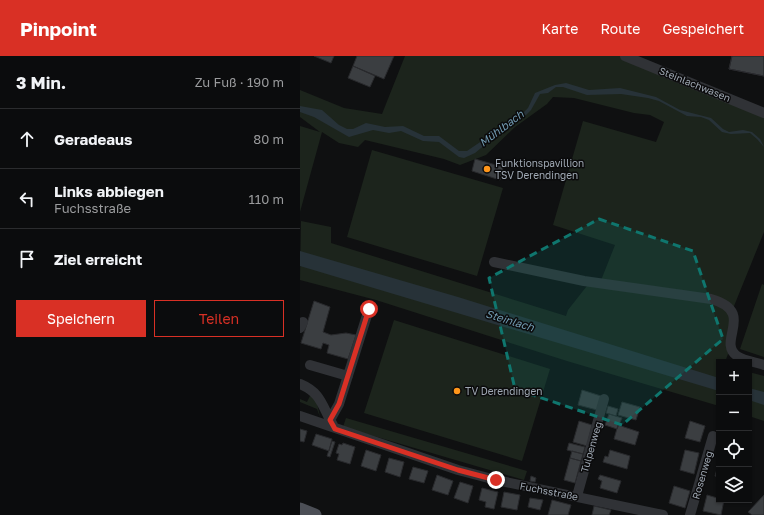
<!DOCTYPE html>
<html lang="de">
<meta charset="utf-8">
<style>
:root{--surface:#0b0c0d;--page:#141516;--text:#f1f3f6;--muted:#9a9b9d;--line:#2b2c2e;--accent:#d93025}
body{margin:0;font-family:"Golos Text",sans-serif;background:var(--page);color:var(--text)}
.controls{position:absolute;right:12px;bottom:12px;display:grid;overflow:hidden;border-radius:0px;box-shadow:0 1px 3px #0004}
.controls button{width:36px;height:36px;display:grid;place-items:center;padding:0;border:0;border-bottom:1px solid var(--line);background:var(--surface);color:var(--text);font:20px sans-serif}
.stop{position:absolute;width:12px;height:12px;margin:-9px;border:3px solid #d93025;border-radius:50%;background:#fff}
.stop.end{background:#d93025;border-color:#fff;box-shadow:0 1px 4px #0008}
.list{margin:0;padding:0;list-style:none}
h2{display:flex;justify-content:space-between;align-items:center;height:52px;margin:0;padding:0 16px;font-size:17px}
h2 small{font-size:13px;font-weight:400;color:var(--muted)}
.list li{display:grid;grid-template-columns:26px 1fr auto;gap:12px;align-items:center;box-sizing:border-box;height:60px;padding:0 16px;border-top:1px solid var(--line)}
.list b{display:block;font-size:15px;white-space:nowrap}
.list p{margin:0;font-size:13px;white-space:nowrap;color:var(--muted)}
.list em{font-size:13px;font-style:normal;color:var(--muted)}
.actions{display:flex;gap:8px;padding:12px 16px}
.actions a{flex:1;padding:9px 0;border:1px solid var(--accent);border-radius:0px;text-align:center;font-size:14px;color:var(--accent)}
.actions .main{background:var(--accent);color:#fff}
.icon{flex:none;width:22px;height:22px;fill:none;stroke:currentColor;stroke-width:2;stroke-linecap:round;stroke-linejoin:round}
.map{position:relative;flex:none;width:464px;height:459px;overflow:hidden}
header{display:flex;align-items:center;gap:24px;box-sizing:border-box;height:56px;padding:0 20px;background:var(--accent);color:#fff}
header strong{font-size:19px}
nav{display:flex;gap:22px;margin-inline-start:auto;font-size:14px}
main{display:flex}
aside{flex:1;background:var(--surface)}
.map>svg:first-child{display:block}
.green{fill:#1c241c}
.water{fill:#273238}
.building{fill:#3b3e41;stroke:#292a2d}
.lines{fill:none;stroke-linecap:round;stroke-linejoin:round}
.minor{stroke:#303236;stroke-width:10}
.major{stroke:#4c4f56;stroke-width:13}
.route{stroke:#d93025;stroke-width:5}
.marked{fill:#0f766e;fill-opacity:0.2;stroke:#0f766e;stroke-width:3;stroke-dasharray:8 5;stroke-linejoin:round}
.poi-dot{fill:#ff961a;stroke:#0b0b0c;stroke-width:1.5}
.labels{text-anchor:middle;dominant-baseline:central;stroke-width:3;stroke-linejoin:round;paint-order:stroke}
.street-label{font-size:10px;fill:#9fa8b3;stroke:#0b0b0c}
.poi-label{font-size:10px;fill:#9fa8b3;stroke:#0b0b0c;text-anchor:start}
.water-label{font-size:11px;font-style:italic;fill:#729cb3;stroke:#0b0b0c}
</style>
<header>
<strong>Pinpoint</strong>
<nav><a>Karte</a><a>Route</a><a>Gespeichert</a></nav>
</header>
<main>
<aside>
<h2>3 Min.<small>Zu Fuß · 190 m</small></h2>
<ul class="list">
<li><svg class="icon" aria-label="ahead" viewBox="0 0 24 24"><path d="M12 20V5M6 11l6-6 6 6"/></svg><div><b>Geradeaus</b></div><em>80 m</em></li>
<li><svg class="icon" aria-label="left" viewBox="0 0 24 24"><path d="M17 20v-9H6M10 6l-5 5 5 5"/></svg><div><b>Links abbiegen</b><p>Fuchsstraße</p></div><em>110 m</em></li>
<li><svg class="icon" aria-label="arrive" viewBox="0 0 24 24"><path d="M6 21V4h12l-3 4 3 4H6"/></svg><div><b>Ziel erreicht</b></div></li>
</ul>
<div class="actions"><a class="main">Speichern</a><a>Teilen</a></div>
</aside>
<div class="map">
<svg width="464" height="459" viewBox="0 0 464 459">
<rect width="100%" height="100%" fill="#0f1011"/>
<!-- green -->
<path class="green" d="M 105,0 L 325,0 L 464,57 L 464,176 L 432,255 L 431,290 L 425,306 L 419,306 L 419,350 L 267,305 L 76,244 L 0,224 L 1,165 L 31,171 L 31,187 L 266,260 L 268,254 L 290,226 L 300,227 L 315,189 L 253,169 L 283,65 L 356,86 L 364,66 L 350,59 L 334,57 L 274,42 L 253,41 L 247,48 L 215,71 L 186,99 L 160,109 L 144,103 L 65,84 L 58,91 L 39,87 L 22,76 L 0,156 L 0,70 L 20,76 L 0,61 L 0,34 L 44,52 L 82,58 Z
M 72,94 L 203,132 L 177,220 L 47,181 Z
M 462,228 L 464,229 L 464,301 L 440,293 Z
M 94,264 L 250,313 L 222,405 L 64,357 Z
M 449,316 L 464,320 L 464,365 L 449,360 Z
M 11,338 L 17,347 L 20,361 L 17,353 L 0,346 L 0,343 L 7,346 Z
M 46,362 L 227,415 L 224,424 L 43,371 Z"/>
<!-- water -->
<path class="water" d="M 266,27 L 289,34 L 320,32 L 356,41 L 380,54 L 411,62 L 423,73 L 429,76 L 443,74 L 452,76 L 460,83 L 464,91 L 457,83 L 450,77 L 431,78 L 422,76 L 409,64 L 401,61 L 387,60 L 359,45 L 348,42 L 321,38 L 287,39 L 263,31 L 256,31 L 248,37 L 240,38 L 231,54 L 226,59 L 204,73 L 175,97 L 164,102 L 159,101 L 139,86 L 123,85 L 101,75 L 89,77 L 73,74 L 49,81 L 14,61 L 0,56 L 0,50 L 22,54 L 39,69 L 47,73 L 53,73 L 66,67 L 85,71 L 103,70 L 124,80 L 139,80 L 159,95 L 167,95 L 223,57 L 228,52 L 235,37 L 255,29 Z
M 0,195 L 158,241 L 419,322 L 419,335 L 0,210 Z
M 449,332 L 464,336 L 464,349 L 449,344 Z"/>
<!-- building -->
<path class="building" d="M 14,0 L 34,0 L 31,7 Z
M 57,0 L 94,0 L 84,23 L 53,10 Z
M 432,0 L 464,0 L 464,20 L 429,13 Z
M 432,0 L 464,0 L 464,20 L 429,13 Z
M 53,10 L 75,20 L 70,31 L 48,22 Z
M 175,103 L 203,111 L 200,124 L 172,115 Z
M 14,245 L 30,251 L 23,276 L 31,279 L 46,277 L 56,279 L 48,303 L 27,297 L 29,289 L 23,287 L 21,293 L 1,287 Z
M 282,334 L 301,340 L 297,354 L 278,349 Z
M 322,346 L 340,351 L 336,364 L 318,359 Z
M 308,350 L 318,353 L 316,360 L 306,357 Z
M 309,358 L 322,362 L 317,373 L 305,369 Z
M 279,365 L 292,369 L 287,390 L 273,386 Z
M 390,365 L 405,370 L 400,386 L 385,382 Z
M 318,369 L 339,376 L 335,389 L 314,383 Z
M 0,373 L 7,375 L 4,386 L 0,385 Z
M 16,378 L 32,383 L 29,395 L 12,389 Z
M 32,385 L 35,386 L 30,401 L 27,400 Z
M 43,387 L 55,391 L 50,408 L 37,404 L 39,398 L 36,397 L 39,388 L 42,389 Z
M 269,387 L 285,391 L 283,398 L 267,394 Z
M 66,394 L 81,399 L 76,415 L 61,410 Z
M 310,394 L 330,400 L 327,413 L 303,406 L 305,400 L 308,401 Z
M 385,394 L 399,397 L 394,418 L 380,414 Z
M 272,395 L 283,398 L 281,405 L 270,402 Z
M 89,402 L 104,406 L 100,421 L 85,416 Z
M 270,402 L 281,405 L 275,427 L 264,424 Z
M 419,406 L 419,421 L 415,420 Z
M 113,411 L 128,415 L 124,427 L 109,423 Z
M 137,419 L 153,425 L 148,439 L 132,434 Z
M 300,419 L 321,425 L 317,437 L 300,432 L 302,425 L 298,423 Z
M 231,420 L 236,422 L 235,426 L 230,425 Z
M 160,426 L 173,430 L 168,447 L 154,442 Z
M 374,430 L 390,435 L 385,452 L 369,447 Z
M 182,432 L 198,436 L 194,453 L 185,451 L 186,446 L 179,444 Z
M 204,436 L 220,439 L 217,454 L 201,451 Z
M 407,439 L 424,444 L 421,459 L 403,455 Z
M 464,439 L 464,459 L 452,459 L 448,456 Z
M 230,442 L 243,444 L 240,454 L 228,451 Z
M 252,444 L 271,449 L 268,459 L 248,459 Z
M 294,450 L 311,454 L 309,459 L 292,459 Z"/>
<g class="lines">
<!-- minor -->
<path class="minor" d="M 325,0 L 464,57
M 194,206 L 284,225 L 411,243 C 457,256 416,285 437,300 C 444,305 456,306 464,309
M 0,272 L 3,266
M 10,309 L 48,320
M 0,328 C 22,337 22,351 33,369
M 0,360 L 158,414 L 196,424 L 363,459
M 30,364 L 39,348 L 69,253
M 277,440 L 304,343
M 390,459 L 413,380"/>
<!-- major -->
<path class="major" d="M 0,453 L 15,459"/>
</g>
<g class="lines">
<!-- route -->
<path class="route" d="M 69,253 L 39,348 L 30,364 L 35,373 L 158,414 L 196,424"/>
</g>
<!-- marked area -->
<path class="marked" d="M 299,163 L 393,195 L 423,283 L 322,369 L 215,333 L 189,222 Z"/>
<!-- markers -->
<g class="poi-dot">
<circle cx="187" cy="113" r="4"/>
<circle cx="157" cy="335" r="4"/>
</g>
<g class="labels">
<!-- street labels -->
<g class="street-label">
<text transform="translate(395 28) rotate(22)">Steinlachwasen</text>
<text transform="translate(291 391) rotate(-74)">Tulpenweg</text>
<text transform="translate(402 419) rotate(-74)">Rosenweg</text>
<text transform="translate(249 435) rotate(11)">Fuchsstraße</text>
</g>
<!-- poi labels -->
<g class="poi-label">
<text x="195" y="107">Funktionspavillion<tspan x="195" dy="12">TSV Derendingen</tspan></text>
<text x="165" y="335">TV Derendingen</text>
</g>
<!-- water labels -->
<g class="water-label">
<text transform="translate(201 72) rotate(-37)">Mühlbach</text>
<text transform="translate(210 264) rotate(17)">Steinlach</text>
</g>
</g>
</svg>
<div class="controls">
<button>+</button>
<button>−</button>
<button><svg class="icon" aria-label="locate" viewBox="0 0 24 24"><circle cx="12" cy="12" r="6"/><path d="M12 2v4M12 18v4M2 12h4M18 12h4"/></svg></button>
<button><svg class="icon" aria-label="layers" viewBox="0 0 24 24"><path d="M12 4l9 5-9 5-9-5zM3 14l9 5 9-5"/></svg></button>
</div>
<div class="stop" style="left:69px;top:253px"></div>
<div class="stop end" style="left:196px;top:424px"></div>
</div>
</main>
